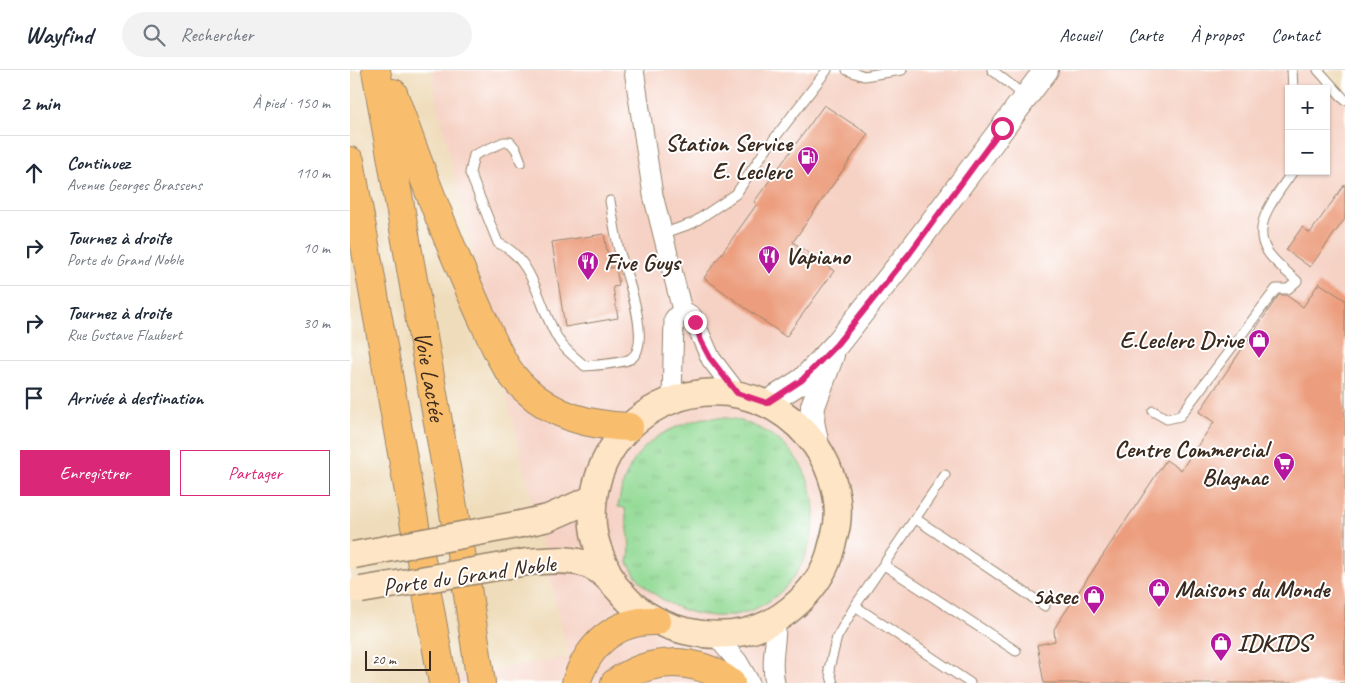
<!DOCTYPE html>
<html lang="fr">
<meta charset="utf-8">
<style>
:root{--surface:#fff;--page:#f2f2f3;--text:#1f2937;--muted:#747a83;--line:#e0e1e3;--accent:#db2777}
body{margin:0;font-family:Caveat,sans-serif;background:var(--page);color:var(--text)}
.controls{position:absolute;right:15px;top:15px;display:grid;overflow:hidden;border-radius:0px;box-shadow:0 1px 4px #0004}
.controls button{width:45px;height:45px;display:grid;place-items:center;padding:0;border:0;border-bottom:1px solid var(--line);background:var(--surface);color:var(--text);font:25px sans-serif}
.scale{position:absolute;left:15px;bottom:12px;width:66px;box-sizing:border-box;padding-left:5px;border:2px solid #3b2a1e;border-top:0;font-size:14px;line-height:18px;white-space:nowrap;color:#3b2a1e;-webkit-text-stroke:4px #fff;paint-order:stroke}
.stop{position:absolute;width:15px;height:15px;margin:-11px;border:4px solid #db2777;border-radius:50%;background:#fff}
.stop.end{background:#db2777;border-color:#fff;box-shadow:0 1px 5px #0008}
.list{margin:0;padding:0;list-style:none}
h2{display:flex;justify-content:space-between;align-items:center;height:65px;margin:0;padding:0 20px;font-size:21px}
h2 small{font-size:16px;font-weight:400;color:var(--muted)}
.list li{display:grid;grid-template-columns:32px 1fr auto;gap:15px;align-items:center;box-sizing:border-box;height:75px;padding:0 20px;border-top:1px solid var(--line)}
.list b{display:block;font-size:19px;white-space:nowrap}
.list p{margin:0;font-size:16px;white-space:nowrap;color:var(--muted)}
.list em{font-size:16px;font-style:normal;color:var(--muted)}
.actions{display:flex;gap:10px;padding:15px 20px}
.actions a{flex:1;padding:11px 0;border:1px solid var(--accent);border-radius:0px;text-align:center;font-size:18px;color:var(--accent)}
.actions .main{background:var(--accent);color:#fff}
.icon{flex:none;width:28px;height:28px;fill:none;stroke:currentColor;stroke-width:2;stroke-linecap:round;stroke-linejoin:round}
.map{position:relative;flex:none;width:995px;height:613px;overflow:hidden}
header{display:flex;align-items:center;gap:30px;box-sizing:border-box;height:70px;padding:0 25px;background:var(--surface);border-bottom:1px solid var(--line)}
header strong{font-size:24px}
nav{display:flex;gap:28px;margin-inline-start:auto;font-size:18px}
.search{width:350px;height:45px;background:var(--page);display:flex;align-items:center;gap:12px;box-sizing:border-box;padding:0 18px;border-radius:28px;color:var(--muted);font-size:19px}
main{display:flex}
aside{flex:1;background:var(--surface)}
.map>svg:first-child{display:block}
.built{fill:#f6d2c4;fill-rule:evenodd}
.grass{fill:url(#grass-tufts);stroke:#67825a}
.building{fill:#ec9d7d}
.lines{fill:none;stroke-linecap:round;stroke-linejoin:round}
.service-casing{stroke:#95836c;stroke-width:11}
.minor-casing{stroke:#95836c;stroke-width:21}
.tertiary-casing{stroke:#95836c;stroke-width:26}
.secondary-casing{stroke:#95836c;stroke-width:29}
.trunk-casing{stroke:#95836c;stroke-width:30}
.service{stroke:#fff;stroke-width:9}
.minor{stroke:#fff;stroke-width:19}
.tertiary{stroke:#fff;stroke-width:24}
.secondary{stroke:#fde5c5;stroke-width:26}
.trunk{stroke:#f9be6d;stroke-width:28}
.secondary-bridge-casing{stroke:#95836c;stroke-width:29;stroke-linecap:butt}
.secondary-bridge{stroke:#fde5c5;stroke-width:26}
.route{stroke:#db2777;stroke-width:6}
.labels{text-anchor:middle;dominant-baseline:central;stroke-width:4;stroke-linejoin:round;paint-order:stroke}
.poi-label{font-size:24px;font-weight:bold;fill:#3b2a1e;stroke:#fff;text-anchor:end}
.street-label{font-size:24px;fill:#3b2a1e;stroke:#fff}
</style>
<header>
<strong>Wayfind</strong>
<div class="search"><svg class="icon" aria-label="search" viewBox="0 0 24 24"><circle cx="10" cy="10" r="6"/><path d="M15 15l6 6"/></svg>Rechercher</div>
<nav><a>Accueil</a><a>Carte</a><a>À propos</a><a>Contact</a></nav>
</header>
<main>
<aside>
<h2>2 min<small>À pied · 150 m</small></h2>
<ul class="list">
<li><svg class="icon" aria-label="ahead" viewBox="0 0 24 24"><path d="M12 20V5M6 11l6-6 6 6"/></svg><div><b>Continuez</b><p>Avenue Georges Brassens</p></div><em>110 m</em></li>
<li><svg class="icon" aria-label="right" viewBox="0 0 24 24"><path d="M7 20v-9h11M14 6l5 5-5 5"/></svg><div><b>Tournez à droite</b><p>Porte du Grand Noble</p></div><em>10 m</em></li>
<li><svg class="icon" aria-label="right" viewBox="0 0 24 24"><path d="M7 20v-9h11M14 6l5 5-5 5"/></svg><div><b>Tournez à droite</b><p>Rue Gustave Flaubert</p></div><em>30 m</em></li>
<li><svg class="icon" aria-label="arrive" viewBox="0 0 24 24"><path d="M6 21V4h12l-3 4 3 4H6"/></svg><div><b>Arrivée à destination</b></div></li>
</ul>
<div class="actions"><a class="main">Enregistrer</a><a>Partager</a></div>
</aside>
<div class="map">
<svg width="995" height="613" viewBox="0 0 995 613">
<defs>
<pattern id="grass-tufts" width="24" height="20" patternUnits="userSpaceOnUse" patternTransform="scale(1.25)"><rect width="24" height="20" fill="#93da95"/><path d="M3 7l-1-3M5 7V3M7 7l1-3M15 17l-1-3M17 17v-4M19 17l1-3" fill="none" stroke="#80bb80"/></pattern>
</defs>
<rect width="100%" height="100%" fill="#fff"/>
<filter id="ink" filterUnits="userSpaceOnUse"><feTurbulence type="fractalNoise" baseFrequency=".02" numOctaves="2"/><feDisplacementMap in="SourceGraphic" scale="10" xChannelSelector="R" yChannelSelector="G"/><feConvolveMatrix kernelMatrix="1 2 1 2 8 2 1 2 1" color-interpolation-filters="sRGB"/></filter>
<filter id="wash" filterUnits="userSpaceOnUse"><feTurbulence type="fractalNoise" baseFrequency=".0096" numOctaves="4" result="noise"/><feDisplacementMap in="SourceGraphic" scale="20" xChannelSelector="R" yChannelSelector="G"/><feGaussianBlur stdDeviation="1.12" result="paint"/><feColorMatrix in="noise" values="0 0 0 0 0 0 0 0 0 0 0 0 0 0 0 0 0 1.4 0 .05"/><feComposite in="paint" operator="in"/></filter>
<g filter="url(#wash)">
<rect width="100%" height="100%" fill="#efdcba"/>
<!-- built -->
<path class="built" d="M 82,0 L 968,0 L 995,30 L 995,613 L 63,613 L 219,587 L 86,28 ZM 939,19 L 976,19 L 976,101 L 939,101 Z"/>
<!-- grass -->
<path class="grass" d="M 354,348 C 364,348 375,347 384,349 C 524,385 462,580 337,541 C 313,533 289,516 278,492 C 283,475 276,456 275,438 L 268,437 C 276,383 303,361 354,348 Z"/>
<g id="blocks">
<!-- building -->
<path class="building" d="M 474,35 L 518,64 L 443,172 L 484,201 L 436,267 L 354,208 L 407,134 L 404,132 Z
M 995,114 L 995,149 L 960,197 L 936,180 L 952,157 L 960,163 Z
M 254,164 L 260,198 L 266,197 L 269,216 L 263,217 L 268,248 L 215,257 L 202,172 Z
M 969,213 L 995,230 L 995,613 L 694,613 L 687,575 L 705,571 L 704,559 L 816,390 L 831,400 L 864,352 L 849,342 L 929,225 L 936,225 L 953,237 Z"/>
</g>
</g>
<g filter="url(#ink)">
<use href="#blocks" fill-opacity="0" stroke="#95836c" stroke-width="1"/>
<g class="lines">
<!-- service casing -->
<g class="service-casing">
<path id="service" d="M 497,0 L 514,6 L 552,0
M 642,0 L 675,26
M 942,0 L 943,19
M 968,0 L 995,30
M 171,92 L 166,79 L 160,72 L 154,72 L 124,85 L 120,103 L 148,173 C 186,189 189,241 210,272 C 216,281 227,289 235,296 C 246,295 270,294 280,289 C 304,277 275,200 269,180 C 265,164 263,147 260,131
M 312,164 L 343,153 L 386,124 L 414,82 L 477,0
M 803,341 L 817,349 L 830,346 L 926,219 L 938,219 L 947,211 C 937,202 924,192 917,181 C 900,153 928,124 943,101
M 566,449 L 695,536
M 534,495 L 666,581
M 505,536 L 620,613
M 483,613 L 479,599 L 487,567 L 505,536 L 595,405"/>
</g>
<!-- minor casing -->
<g class="minor-casing">
<path id="minor" d="M 284,0 L 303,125 L 332,240 L 342,246 L 361,289 L 387,323
M 322,329 L 324,249 L 332,240
M 366,566 L 388,592 L 400,613
M 425,613 C 420,588 427,573 426,550"/>
</g>
<!-- tertiary casing -->
<g class="tertiary-casing">
<path id="tertiary" d="M 417,333 L 453,310 L 487,274 L 559,183 L 696,0
M 467,376 L 462,351 L 463,336 L 482,285"/>
</g>
<!-- secondary casing -->
<g class="secondary-casing">
<path id="secondary" d="M 171,454 L 198,448 L 244,428
M 177,492 C 195,491 216,488 233,493 C 255,499 267,520 282,534 C 313,561 356,570 395,562 C 434,553 472,517 481,479 C 483,471 486,462 487,454 C 491,424 478,388 458,366 C 379,276 235,335 243,456 C 245,476 254,494 263,512"/>
</g>
<!-- trunk casing -->
<g class="trunk-casing">
<g id="trunk">
<path id="s1" d="M 26,0 L 116,511 L 131,613"/>
<path d="M 43,23 C 69,97 97,170 129,241 C 142,268 152,299 175,319 C 205,347 239,355 279,357"/>
<path d="M 0,91 L 93,613"/>
<path d="M 226,613 C 238,575 265,550 306,551"/>
<path d="M 265,613 C 300,587 346,586 381,613"/>
</g>
</g>
<!-- service -->
<use href="#service" class="service"/>
<!-- minor -->
<use href="#minor" class="minor"/>
<!-- tertiary -->
<use href="#tertiary" class="tertiary"/>
<!-- secondary -->
<use href="#secondary" class="secondary"/>
<!-- trunk -->
<use href="#trunk" class="trunk"/>
<!-- secondary-bridge casing -->
<g class="secondary-bridge-casing">
<path id="secondary-bridge" d="M 4,485 L 171,454
M 11,520 L 177,492"/>
</g>
<!-- secondary-bridge -->
<use href="#secondary-bridge" class="secondary-bridge"/>
</g>
</g>
<g class="lines" filter="url(#ink)">
<!-- route -->
<path class="route" d="M 345,252 L 351,271 L 360,288 L 387,323 L 417,333 L 452,310 L 487,274 L 560,183 L 652,58"/>
</g>
<!-- icons -->
<defs>
<g id="fuel-pin" transform="scale(1.125)"><path d="M0 17L-7.5 6A9.5 9.5 0 1 1 7.5 6Z" fill="#b5179e" stroke="#fff"/><path d="M-5.5-6h7V0h2V4h1.3V-2.5L3-4.5l.8-.8L6-3V5H2.5V1h-1V6h-7ZM-4.2-4.7v3.2H.2V-4.7Z" fill="#fff"/></g>
<g id="restaurant-pin" transform="scale(1.125)"><path d="M0 17L-7.5 6A9.5 9.5 0 1 1 7.5 6Z" fill="#b5179e" stroke="#fff"/><path d="M-5-6h1v4h1v-4h1v4h1v-4h1v5L-1.5 .5V6h-2V.5L-5-1ZM5-6V6H3V1.5H1.5Q1.5-4 5-6Z" fill="#fff"/></g>
<g id="shop-pin" transform="scale(1.125)"><path d="M0 17L-7.5 6A9.5 9.5 0 1 1 7.5 6Z" fill="#b5179e" stroke="#fff"/><path d="M-5-2.5h2.3a2.7 3.5 0 0 1 5.4 0H5L5.5 6h-11ZM-1.5-2.5h3a1.5 2.3 0 0 0-3 0Z" fill="#fff"/></g>
<g id="supermarket-pin" transform="scale(1.125)"><path d="M0 17L-7.5 6A9.5 9.5 0 1 1 7.5 6Z" fill="#b5179e" stroke="#fff"/><path d="M-6-5.5h2.5l.6 2H6L4.5 2H-2.5L-4.4-4H-6ZM-1.5 3.2a1.3 1.3 0 1 0 .1 0ZM3 3.2a1.3 1.3 0 1 0 .1 0Z" fill="#fff"/></g>
</defs>
<g fill-rule="evenodd">
<use href="#fuel-pin" x="458" y="87"/>
<use href="#restaurant-pin" x="419" y="186"/>
<use href="#restaurant-pin" x="238" y="192"/>
<use href="#shop-pin" x="909" y="270"/>
<use href="#supermarket-pin" x="934" y="393"/>
<use href="#shop-pin" x="809" y="519"/>
<use href="#shop-pin" x="744" y="526"/>
<use href="#shop-pin" x="871" y="573"/>
</g>
<g class="labels">
<!-- poi labels -->
<g class="poi-label">
<text x="442" y="73">Station Service<tspan x="442" dy="28">E. Leclerc</tspan></text>
<text x="435" y="186" text-anchor="start">Vapiano</text>
<text x="254" y="192" text-anchor="start">Five Guys</text>
<text x="893" y="270">E.Leclerc Drive</text>
<text x="918" y="379">Centre Commercial<tspan x="918" dy="28">Blagnac</tspan></text>
<text x="825" y="519" text-anchor="start">Maisons du Monde</text>
<text x="728" y="526">5àsec</text>
<text x="887" y="573" text-anchor="start">IDKIDS</text>
</g>
<!-- street labels -->
<g class="street-label">
<text stroke="none"><textPath href="#s1" startOffset="311">Voie Lactée</textPath></text>
<text transform="translate(119 505) rotate(-8)">Porte du Grand Noble</text>
</g>
</g>
</svg>
<div class="controls">
<button>+</button>
<button>−</button>
</div>
<div class="scale">20 m</div>
<div class="stop" style="left:652px;top:58px"></div>
<div class="stop end" style="left:345px;top:252px"></div>
</div>
</main>
